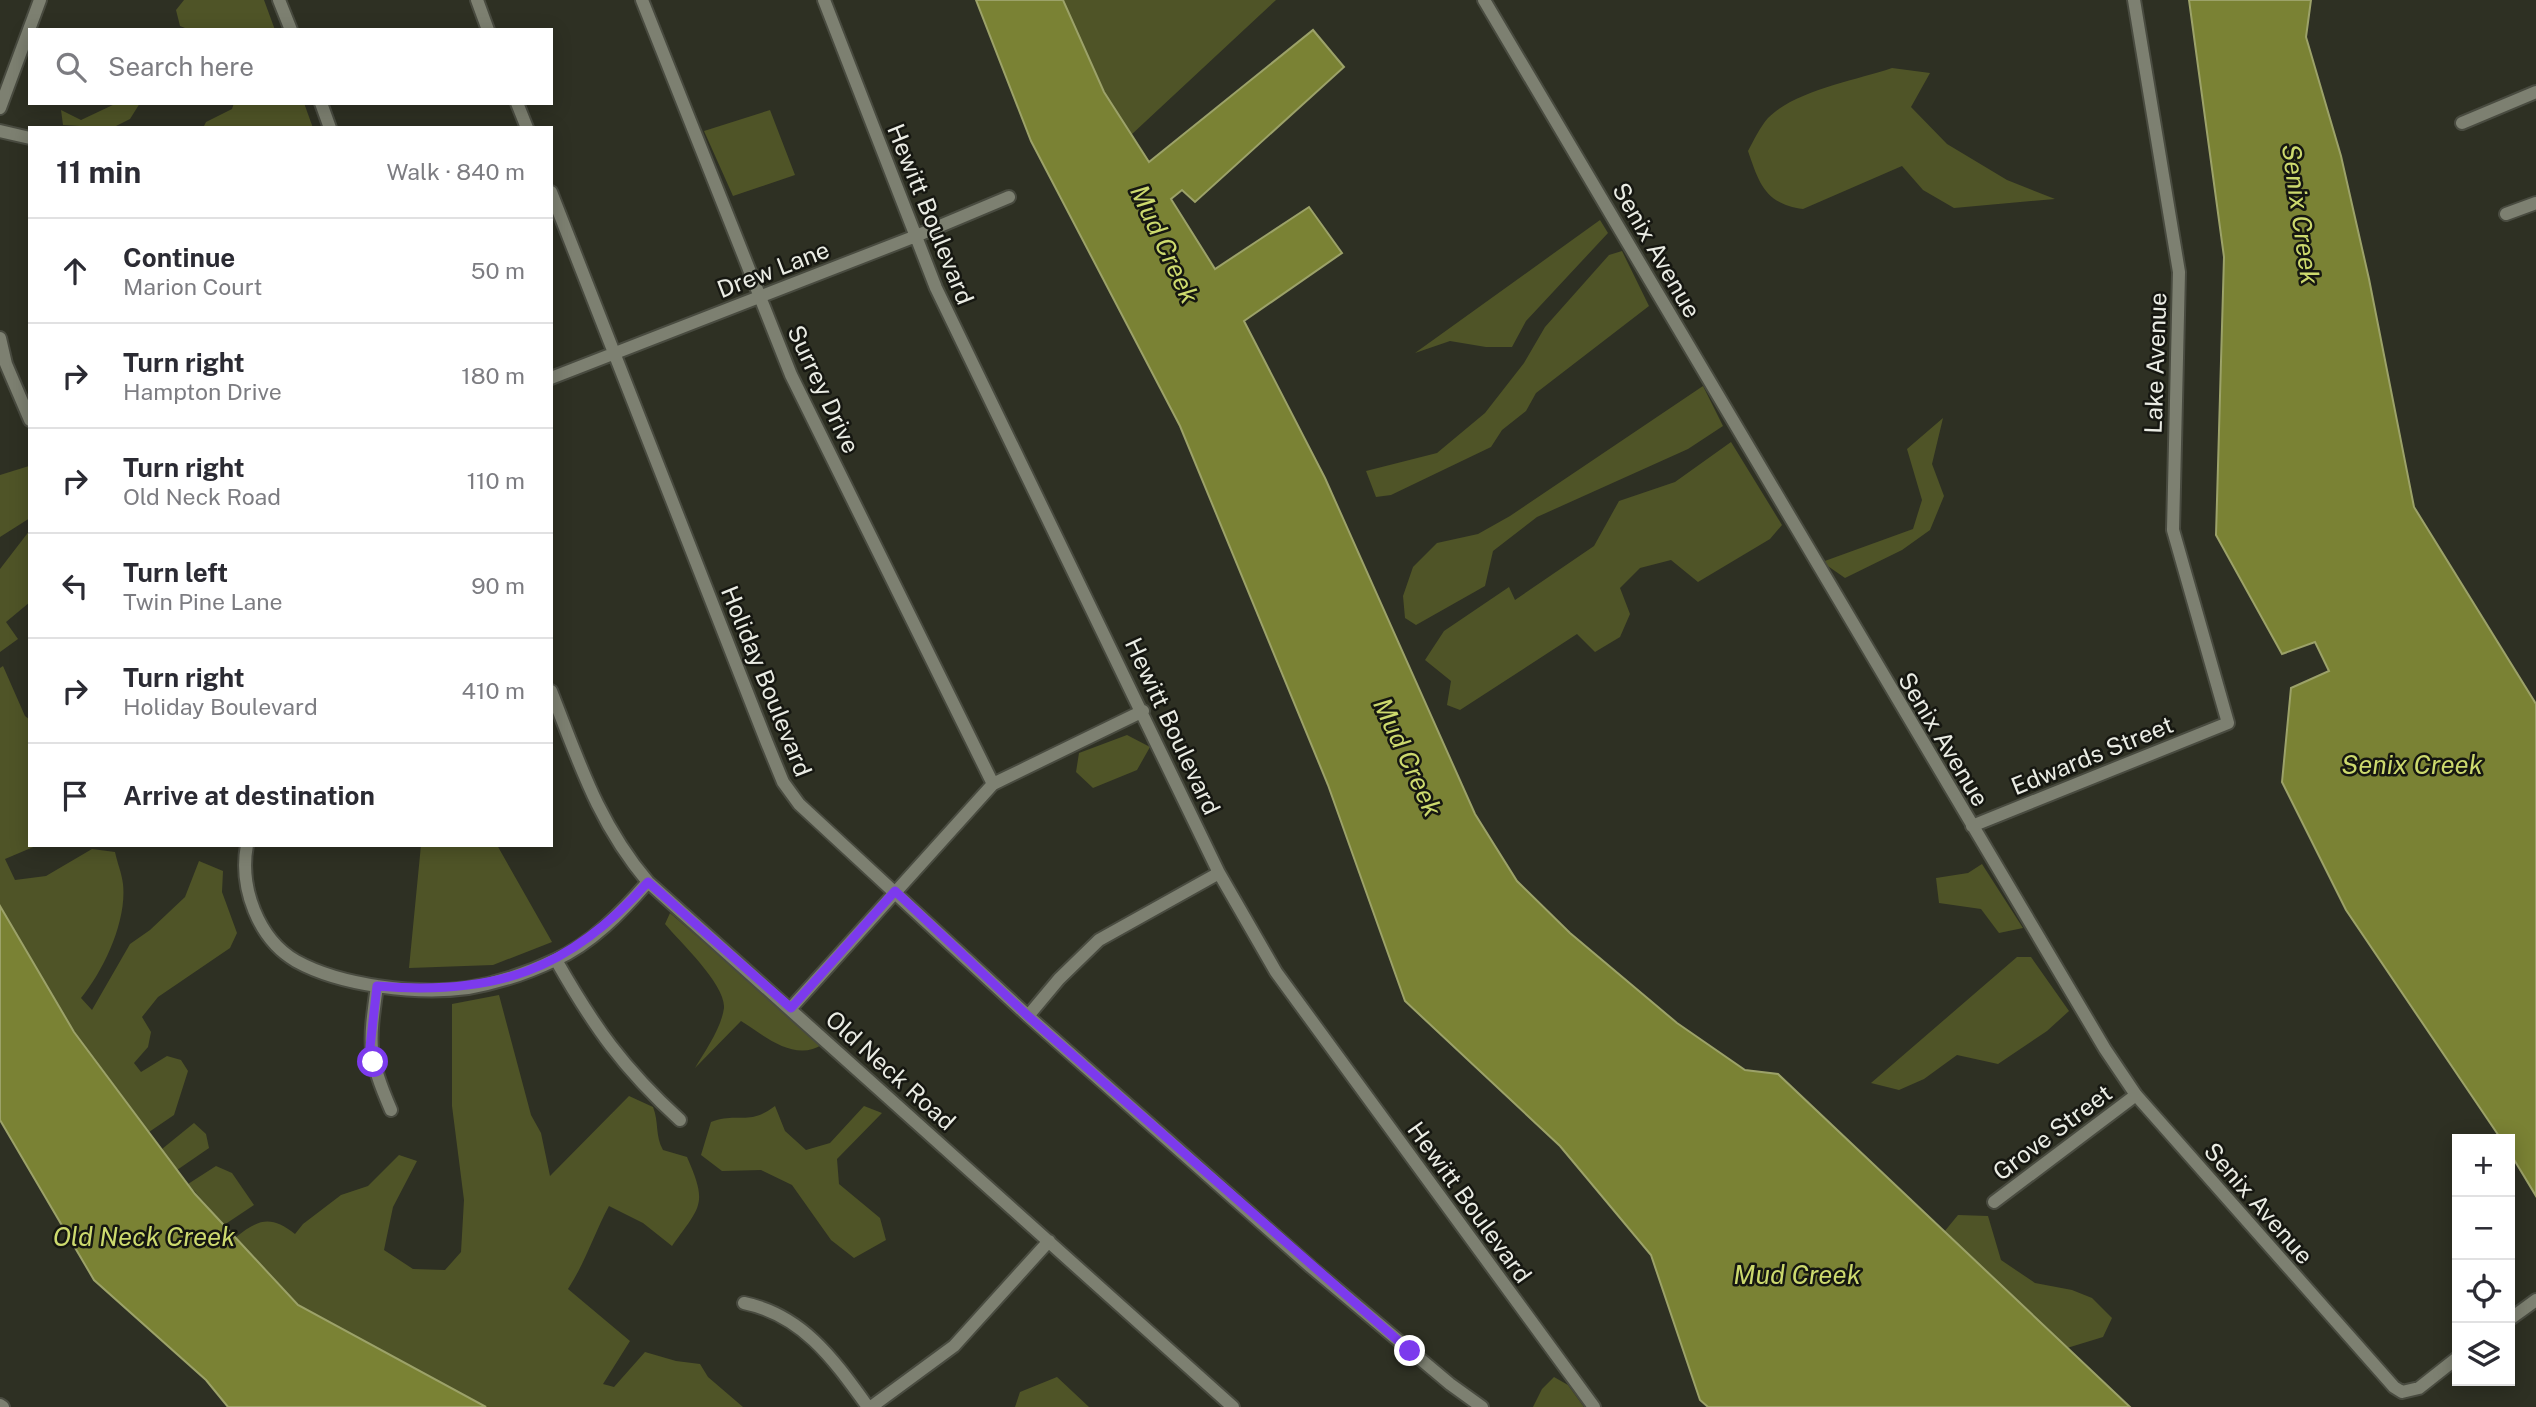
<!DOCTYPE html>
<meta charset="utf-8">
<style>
:root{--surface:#fff;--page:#f7f7f7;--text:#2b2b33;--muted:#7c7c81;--line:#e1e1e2}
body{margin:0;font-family:"Public Sans",sans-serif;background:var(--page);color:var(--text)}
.controls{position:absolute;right:21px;bottom:21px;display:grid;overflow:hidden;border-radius:0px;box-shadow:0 4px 18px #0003}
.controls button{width:63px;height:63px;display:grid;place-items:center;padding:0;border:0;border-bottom:2px solid var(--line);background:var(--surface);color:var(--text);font:35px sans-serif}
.stop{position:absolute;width:21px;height:21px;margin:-16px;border:5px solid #7c3aed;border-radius:50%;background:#fff}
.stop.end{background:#7c3aed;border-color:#fff;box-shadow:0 2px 7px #0008}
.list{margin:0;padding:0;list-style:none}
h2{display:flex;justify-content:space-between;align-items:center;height:91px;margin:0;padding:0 28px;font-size:30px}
h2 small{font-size:23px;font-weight:400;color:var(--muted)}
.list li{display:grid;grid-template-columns:46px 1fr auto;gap:21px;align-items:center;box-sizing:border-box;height:105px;padding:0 28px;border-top:2px solid var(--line)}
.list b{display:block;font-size:26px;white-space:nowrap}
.list p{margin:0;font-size:23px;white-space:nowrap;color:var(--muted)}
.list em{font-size:23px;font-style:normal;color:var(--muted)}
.icon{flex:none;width:38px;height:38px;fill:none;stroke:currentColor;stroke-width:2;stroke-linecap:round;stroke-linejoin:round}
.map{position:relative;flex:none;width:2536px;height:1407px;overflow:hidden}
.search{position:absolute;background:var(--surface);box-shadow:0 4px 18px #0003;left:28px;top:28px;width:525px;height:77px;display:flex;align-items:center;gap:18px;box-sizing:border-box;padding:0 24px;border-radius:0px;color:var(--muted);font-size:26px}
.panel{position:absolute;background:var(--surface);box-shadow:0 4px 18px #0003;left:28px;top:126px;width:525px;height:721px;border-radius:0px}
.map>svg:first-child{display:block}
.green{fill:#4f5427}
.water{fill:#7a8234;stroke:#9ca269;stroke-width:2}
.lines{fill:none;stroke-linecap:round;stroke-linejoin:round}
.minor-casing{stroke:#494b40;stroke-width:16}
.minor{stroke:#7d8071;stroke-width:12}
.route{stroke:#7c3aed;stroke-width:9}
.labels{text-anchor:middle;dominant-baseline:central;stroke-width:5;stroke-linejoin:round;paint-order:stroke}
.street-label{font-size:24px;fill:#eaece4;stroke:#161711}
.water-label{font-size:26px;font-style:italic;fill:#cdda6e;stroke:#161711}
</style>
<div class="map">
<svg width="2536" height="1407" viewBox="0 0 2536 1407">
<rect width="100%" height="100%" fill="#2e3023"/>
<!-- green -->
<path class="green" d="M 184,0 L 264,0 L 275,30 L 190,30 L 180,26 L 176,10 Z
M 1063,0 L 1276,0 L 1131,135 L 1104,92 Z
M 1892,68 L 1930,73 L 1911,107 L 1947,144 L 2007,180 L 2055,199 L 1954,208 L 1923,190 L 1902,166 L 1803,209 C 1765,204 1759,183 1748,151 C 1754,140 1760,127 1768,118 C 1796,90 1854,81 1892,68 Z
M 117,103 L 140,103 L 130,119 L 112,128 L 63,125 L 61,110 L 81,120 Z
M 234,103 L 304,103 L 313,128 L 203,128 L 206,122 L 232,109 Z
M 770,110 L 795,175 L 733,196 L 704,131 Z
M 1600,220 L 1608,233 L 1526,321 L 1512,347 L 1486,347 L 1450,341 L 1415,353 Z
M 1622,251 L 1649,306 L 1536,393 L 1526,411 L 1502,430 L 1491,447 L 1391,495 L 1376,497 L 1366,471 L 1437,453 L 1485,413 L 1524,363 L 1545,327 L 1609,255 Z
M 1703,386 L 1723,426 L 1688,449 L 1537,517 L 1493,551 L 1485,586 L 1416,625 L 1405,618 L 1403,596 L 1413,567 L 1437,543 L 1478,534 L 1510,516 Z
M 1943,418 L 1932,464 L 1944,496 L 1930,530 L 1902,550 L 1845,578 L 1822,562 L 1913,529 L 1922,500 L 1907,449 Z
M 1731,442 L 1782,525 L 1770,539 L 1698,582 L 1671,560 L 1640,568 L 1620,588 L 1630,614 L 1620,637 L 1595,652 L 1577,634 L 1460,710 L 1447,705 L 1451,681 L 1425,660 L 1444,631 L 1509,587 L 1515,600 L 1594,546 L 1619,501 L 1675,482 Z
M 29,466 L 30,518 L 0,537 L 0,475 Z
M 30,530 L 30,602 L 6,622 L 18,639 L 0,652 L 0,569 Z
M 3,666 L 25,716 L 30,720 L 30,845 L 38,845 L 5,859 L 15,880 L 46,876 L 92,849 L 115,852 C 117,862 122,874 123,884 C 127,921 104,970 81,998 L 92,1010 L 130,944 L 150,930 L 185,897 L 199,861 L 223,871 L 222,892 L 237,933 L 230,948 L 158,997 L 142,1017 L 151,1032 L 148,1047 L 134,1063 L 141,1072 L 167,1056 L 181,1060 L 188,1071 L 174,1115 L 149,1132 L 74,1032 L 0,906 L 0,668 Z
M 1127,735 L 1150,747 L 1137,770 L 1093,788 L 1076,772 L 1079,753 Z
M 421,845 L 497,845 L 552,942 L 493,965 L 409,968 Z
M 1982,864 L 2023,928 L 1999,933 L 1981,909 L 1939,903 L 1936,878 L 1968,873 Z
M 670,913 L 823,1044 C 795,1063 765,1036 741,1021 L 695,1068 C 705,1051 721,1029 724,1008 C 726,985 680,942 665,924 Z
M 2017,957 L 2031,957 L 2069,1011 L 2047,1031 L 1998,1064 L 1957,1055 L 1924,1079 L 1899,1090 L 1871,1083 Z
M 499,995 L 531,1115 L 541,1133 L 550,1176 L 629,1096 L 653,1107 C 659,1122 655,1136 663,1150 L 687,1157 C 708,1205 701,1205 672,1246 L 643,1223 L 609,1206 C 594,1234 585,1263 568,1289 L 630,1341 L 603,1384 L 614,1387 L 645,1352 L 676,1361 L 700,1364 L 708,1377 L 743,1407 L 483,1407 L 299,1305 L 235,1238 C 258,1219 271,1215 295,1234 L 303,1224 L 341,1195 L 368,1186 L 399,1155 L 417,1161 L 393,1207 L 384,1250 L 413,1269 L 445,1270 L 461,1252 L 464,1200 L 452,1106 L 452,1004 Z
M 775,1106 L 785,1131 L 806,1150 L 830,1143 L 864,1106 L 882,1113 L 837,1159 L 839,1184 L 880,1218 L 886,1240 L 854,1258 L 831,1240 L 792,1185 L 761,1170 L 722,1171 L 701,1155 L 711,1122 C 739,1111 747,1127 775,1106 Z
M 194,1123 L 206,1134 L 209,1148 L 177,1170 L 162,1149 Z
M 216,1166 L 232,1173 L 254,1205 L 224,1225 L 188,1184 Z
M 1958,1215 L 1988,1216 L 2001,1260 L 2035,1283 L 2072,1290 L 2092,1298 L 2112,1318 L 2103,1337 L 2067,1348 L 1944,1232 Z
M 1057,1377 L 1089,1407 L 1015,1407 L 1020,1392 Z
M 1554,1377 L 1568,1385 L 1584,1407 L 1533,1407 L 1542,1389 Z"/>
<!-- water -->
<path class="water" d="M 976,0 L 1063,0 L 1104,92 L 1149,162 L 1313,30 L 1344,67 L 1195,202 L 1182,190 L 1171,199 L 1215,269 L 1309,207 L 1342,253 L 1244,321 L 1325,478 L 1475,814 L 1517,881 L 1570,933 L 1677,1023 L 1745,1070 L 1778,1074 L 2130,1407 L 1708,1407 L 1700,1400 L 1651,1255 L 1560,1146 L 1405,1001 L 1328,785 L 1180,426 L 1031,141 Z
M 2189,0 L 2311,0 L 2306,37 L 2341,156 L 2369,279 L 2414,507 L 2536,704 L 2536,1196 L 2510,1153 L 2510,1139 L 2501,1139 L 2346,910 L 2282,782 L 2291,688 L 2329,671 L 2315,642 L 2282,654 L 2216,535 L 2224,257 Z
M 0,906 L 74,1032 L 195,1194 L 298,1305 L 486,1407 L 228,1407 L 206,1380 L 94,1280 L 0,1120 Z"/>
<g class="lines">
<!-- minor casing -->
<g class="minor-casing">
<path id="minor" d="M 279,0 L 291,30
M 477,0 L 488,30
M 642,0 L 791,375 L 993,784
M 824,0 L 936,288 L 1219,873 L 1276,972 L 1594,1407
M 1484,0 L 2105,1049 L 2136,1095 L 2394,1387 L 2402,1392 L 2419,1388 L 2457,1358
M 321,103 L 330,128
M 517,103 L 527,128
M 0,108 L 40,0
M 2462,123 L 2536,92
M 0,131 L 30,138
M 551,192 L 767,743 L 783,782 L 799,804 L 1028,1016 L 1311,1267 L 1450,1384 L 1482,1407
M 2506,214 L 2536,203
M 0,338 L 6,364 L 30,420
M 551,378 L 916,236 L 1009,197
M 551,691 C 579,762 598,823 648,882 L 1233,1407
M 1972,826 L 2228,723 L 2173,530 L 2179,272 L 2134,0
M 247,845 C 239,887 258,939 296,961 C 341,986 418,995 468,988 C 497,983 528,973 555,960 C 591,944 622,912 648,882
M 556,960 C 594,1027 623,1068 680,1120
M 377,986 C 369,1044 367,1055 391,1110
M 791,1008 L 993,784 L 1143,711
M 1028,1016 L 1059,979 L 1099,940 L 1219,873
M 1994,1202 L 2136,1095
M 744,1303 C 803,1315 834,1360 868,1407
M 2510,1319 L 2536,1300
M 0,1405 L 3,1407
M 871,1407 L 954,1346 L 1049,1241"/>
</g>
<!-- minor -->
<use href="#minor" class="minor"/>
</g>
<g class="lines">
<!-- route -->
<path class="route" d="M 373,1062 L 370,1047 L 377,986 C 494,996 569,971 648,882 L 791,1008 L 895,891 L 1028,1016 L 1410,1351"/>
</g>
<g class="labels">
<!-- street labels -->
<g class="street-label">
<text transform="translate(931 214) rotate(68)">Hewitt Boulevard</text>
<text transform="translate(1657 250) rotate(60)">Senix Avenue</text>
<text transform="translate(773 269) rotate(-21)">Drew Lane</text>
<text transform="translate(2155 363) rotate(-88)">Lake Avenue</text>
<text transform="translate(824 389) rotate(65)">Surrey Drive</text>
<text transform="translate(767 681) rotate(68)">Holiday Boulevard</text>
<text transform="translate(1173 726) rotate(65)">Hewitt Boulevard</text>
<text transform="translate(1944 739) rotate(59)">Senix Avenue</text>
<text transform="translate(2092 755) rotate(-22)">Edwards Street</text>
<text transform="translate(891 1070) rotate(42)">Old Neck Road</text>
<text transform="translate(2052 1132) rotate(-37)">Grove Street</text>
<text transform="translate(1470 1202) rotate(54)">Hewitt Boulevard</text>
<text transform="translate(2259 1203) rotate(49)">Senix Avenue</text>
</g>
<!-- water labels -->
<g class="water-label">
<text transform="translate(2301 214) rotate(82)">Senix Creek</text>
<text transform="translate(1165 244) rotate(65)">Mud Creek</text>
<text transform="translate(1408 757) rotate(65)">Mud Creek</text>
<text x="2412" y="764">Senix Creek</text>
<text x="144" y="1236">Old Neck Creek</text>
<text x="1797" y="1274">Mud Creek</text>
</g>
</g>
</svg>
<div class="controls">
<button>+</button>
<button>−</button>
<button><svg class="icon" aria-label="locate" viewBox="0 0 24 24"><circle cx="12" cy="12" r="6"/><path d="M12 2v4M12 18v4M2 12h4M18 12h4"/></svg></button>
<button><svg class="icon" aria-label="layers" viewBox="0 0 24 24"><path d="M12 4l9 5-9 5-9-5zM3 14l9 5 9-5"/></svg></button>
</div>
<div class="stop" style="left:373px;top:1062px"></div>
<div class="stop end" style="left:1410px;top:1351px"></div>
<div class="search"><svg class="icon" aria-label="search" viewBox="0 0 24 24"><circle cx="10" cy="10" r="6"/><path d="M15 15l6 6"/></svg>Search here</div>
<section class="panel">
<h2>11 min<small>Walk · 840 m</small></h2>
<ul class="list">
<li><svg class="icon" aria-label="ahead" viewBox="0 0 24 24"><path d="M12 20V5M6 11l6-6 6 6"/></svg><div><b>Continue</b><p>Marion Court</p></div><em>50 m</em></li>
<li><svg class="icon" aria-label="right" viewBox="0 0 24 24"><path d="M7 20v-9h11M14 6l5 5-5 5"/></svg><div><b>Turn right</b><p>Hampton Drive</p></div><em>180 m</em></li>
<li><svg class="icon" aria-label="right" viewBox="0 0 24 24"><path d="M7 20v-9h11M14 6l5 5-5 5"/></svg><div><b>Turn right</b><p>Old Neck Road</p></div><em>110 m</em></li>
<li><svg class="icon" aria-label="left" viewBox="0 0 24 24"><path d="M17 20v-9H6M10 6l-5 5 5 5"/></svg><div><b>Turn left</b><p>Twin Pine Lane</p></div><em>90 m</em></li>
<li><svg class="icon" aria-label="right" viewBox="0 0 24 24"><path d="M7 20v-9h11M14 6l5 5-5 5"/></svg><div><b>Turn right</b><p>Holiday Boulevard</p></div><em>410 m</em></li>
<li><svg class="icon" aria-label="arrive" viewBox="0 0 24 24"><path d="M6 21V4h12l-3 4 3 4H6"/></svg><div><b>Arrive at destination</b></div></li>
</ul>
</section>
</div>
